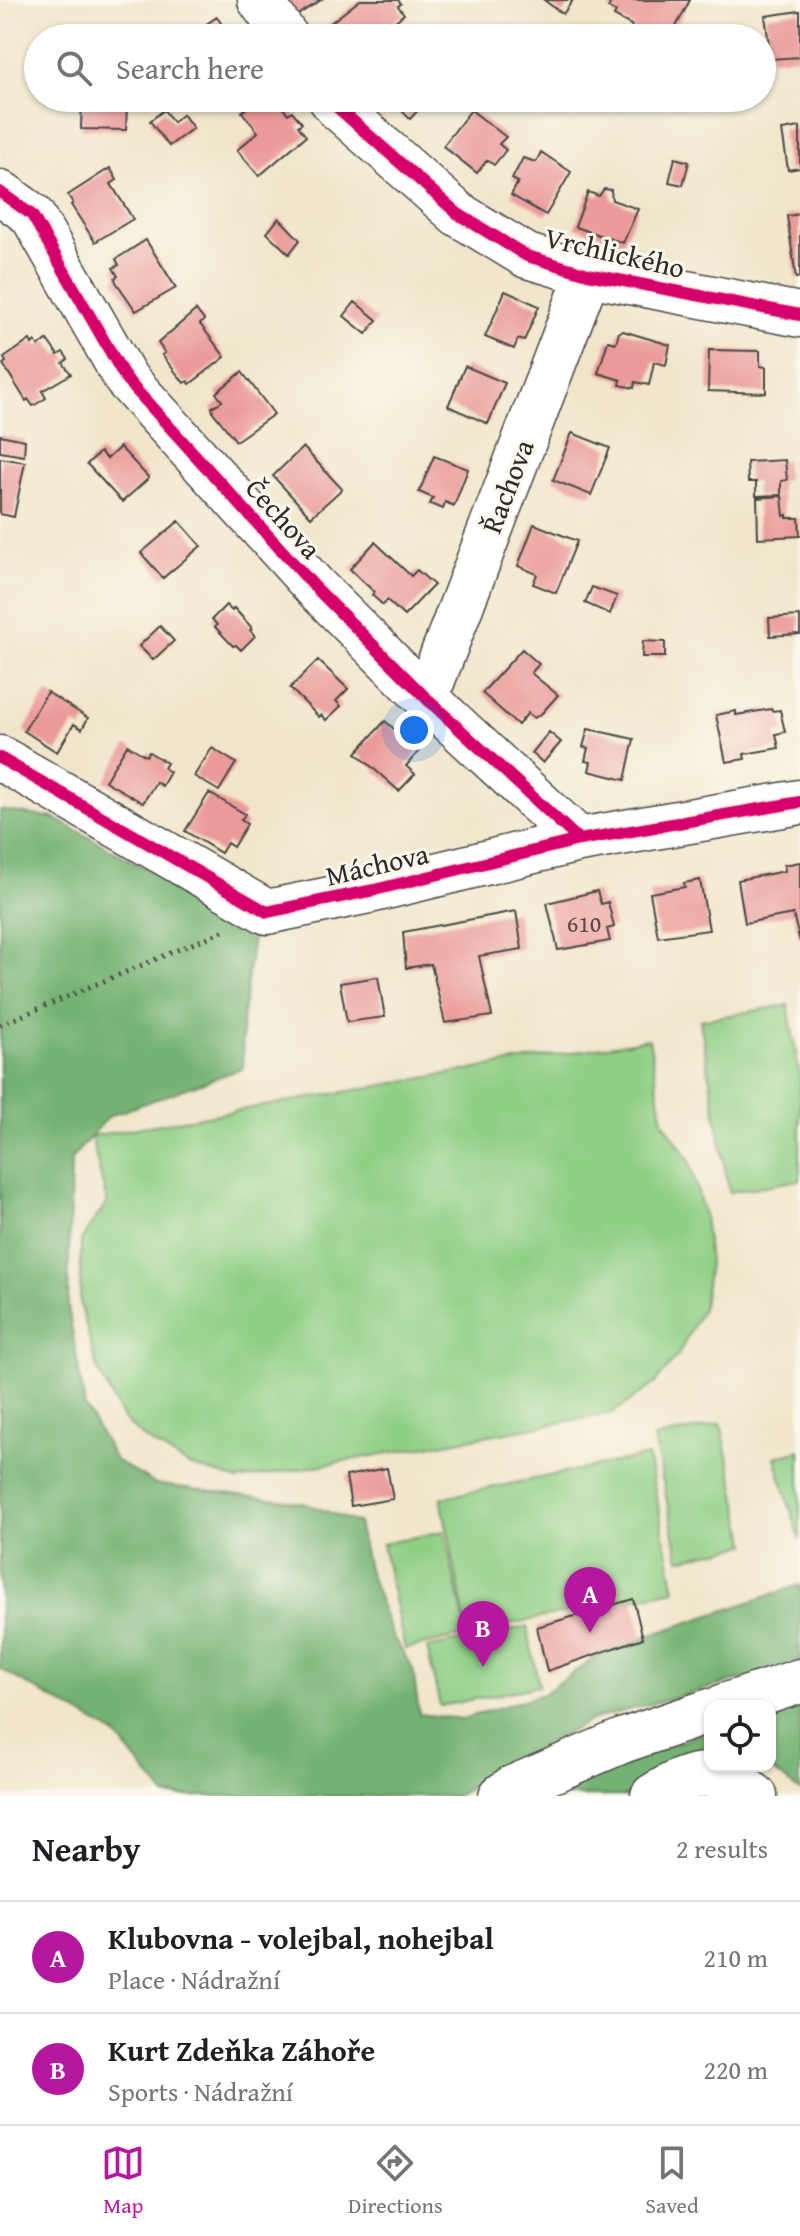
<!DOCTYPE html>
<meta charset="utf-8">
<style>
:root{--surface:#fff;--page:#f2f2f2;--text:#202124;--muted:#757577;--line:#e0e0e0;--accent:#b5179e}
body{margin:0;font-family:"Gentium Book Plus",serif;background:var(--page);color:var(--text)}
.controls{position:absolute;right:24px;bottom:24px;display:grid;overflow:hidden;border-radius:16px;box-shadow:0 2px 6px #0004}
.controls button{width:72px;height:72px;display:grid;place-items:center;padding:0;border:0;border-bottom:2px solid var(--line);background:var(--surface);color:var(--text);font:40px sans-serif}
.you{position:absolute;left:414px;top:730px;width:28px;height:28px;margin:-20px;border:6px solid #fff;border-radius:50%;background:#1a73e8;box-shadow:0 0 0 12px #1a73e833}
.badge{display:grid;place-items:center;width:52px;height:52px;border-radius:50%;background:var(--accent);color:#fff;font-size:26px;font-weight:700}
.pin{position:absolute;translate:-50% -66px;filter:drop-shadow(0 2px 4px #0008)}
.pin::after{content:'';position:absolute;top:42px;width:28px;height:24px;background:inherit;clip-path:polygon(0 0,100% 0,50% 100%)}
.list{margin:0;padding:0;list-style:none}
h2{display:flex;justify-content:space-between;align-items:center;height:104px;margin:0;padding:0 32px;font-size:34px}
h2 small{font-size:26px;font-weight:400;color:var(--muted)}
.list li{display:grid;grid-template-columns:52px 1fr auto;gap:24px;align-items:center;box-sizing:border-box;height:112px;padding:0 32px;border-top:2px solid var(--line)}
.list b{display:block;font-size:30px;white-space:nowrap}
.list p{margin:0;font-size:26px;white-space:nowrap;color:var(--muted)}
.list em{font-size:26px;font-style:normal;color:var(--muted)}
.icon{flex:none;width:44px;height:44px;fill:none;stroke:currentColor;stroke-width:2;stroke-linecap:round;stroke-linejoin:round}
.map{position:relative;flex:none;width:800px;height:1796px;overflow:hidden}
.search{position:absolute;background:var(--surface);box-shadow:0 2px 6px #0004;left:24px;right:24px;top:24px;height:88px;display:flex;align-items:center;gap:20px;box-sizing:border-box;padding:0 28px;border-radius:44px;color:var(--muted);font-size:30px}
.sheet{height:328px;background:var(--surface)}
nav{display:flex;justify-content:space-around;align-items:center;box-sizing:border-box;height:112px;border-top:2px solid var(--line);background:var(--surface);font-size:22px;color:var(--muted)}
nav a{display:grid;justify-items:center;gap:4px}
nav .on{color:var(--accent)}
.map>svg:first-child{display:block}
.green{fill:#8fcf85;stroke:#5d7d58;stroke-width:2}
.forest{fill:#73b272;stroke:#4f6e4e;stroke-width:2}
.building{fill:#ea9a98}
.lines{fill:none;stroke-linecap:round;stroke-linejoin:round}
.minor-casing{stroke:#494743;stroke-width:47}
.path{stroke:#494743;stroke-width:5;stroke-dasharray:2 6;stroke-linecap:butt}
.minor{stroke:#fff;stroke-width:44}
.cycleway-casing{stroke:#fbf7ec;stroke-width:17}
.cycleway{stroke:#d6006c;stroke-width:12}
.labels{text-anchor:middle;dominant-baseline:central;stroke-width:6;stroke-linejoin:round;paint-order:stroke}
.number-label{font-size:24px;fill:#5b4746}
.street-label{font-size:28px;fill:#2b2b2b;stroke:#fbf7ec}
</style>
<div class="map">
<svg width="800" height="1796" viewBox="0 0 800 1796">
<rect width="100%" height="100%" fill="#fbf7ec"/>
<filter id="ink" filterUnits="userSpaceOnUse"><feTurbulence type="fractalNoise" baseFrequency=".0125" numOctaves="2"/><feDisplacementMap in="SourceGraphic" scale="16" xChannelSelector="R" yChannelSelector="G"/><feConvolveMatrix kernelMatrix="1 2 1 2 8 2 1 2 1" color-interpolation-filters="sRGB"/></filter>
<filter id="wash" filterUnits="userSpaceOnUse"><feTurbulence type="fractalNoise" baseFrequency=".006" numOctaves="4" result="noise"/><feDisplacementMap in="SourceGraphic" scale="32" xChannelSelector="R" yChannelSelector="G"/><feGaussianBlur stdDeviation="1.8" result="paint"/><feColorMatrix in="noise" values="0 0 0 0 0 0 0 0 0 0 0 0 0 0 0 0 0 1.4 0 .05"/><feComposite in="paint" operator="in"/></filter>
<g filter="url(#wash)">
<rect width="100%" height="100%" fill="#f1e6cb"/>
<!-- green -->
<path class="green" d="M 788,1005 L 800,1078 L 800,1180 L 729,1192 L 700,1020 Z
M 649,1039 L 663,1121 L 689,1160 L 704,1215 L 709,1263 L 703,1307 L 678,1355 L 655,1383 L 613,1413 L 238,1480 L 188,1465 L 144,1438 L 123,1419 L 97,1368 L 80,1303 L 81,1240 L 107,1202 L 91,1136 Z
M 721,1424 L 747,1545 L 679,1559 L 654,1438 Z
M 800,1450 L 800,1540 L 775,1457 Z
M 648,1456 L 675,1590 L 468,1633 L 441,1498 Z
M 444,1531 L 467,1635 L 405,1649 L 382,1544 Z
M 527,1627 L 539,1686 L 440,1706 L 427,1648 Z"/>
<!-- forest -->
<path class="forest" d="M 0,810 L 54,818 L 254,928 L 242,1022 L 243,1068 L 109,1116 L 71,1159 L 68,1307 L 85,1407 L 115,1460 L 155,1484 L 304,1503 L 358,1523 L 368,1569 L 392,1635 L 413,1669 L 419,1714 L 462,1719 L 543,1694 L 606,1650 L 800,1585 L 800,1664 L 591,1720 L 456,1796 L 165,1796 L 115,1734 L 0,1669 Z
M 800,1699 L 800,1791 L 766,1766 L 770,1766 L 770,1709 Z
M 710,1730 L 710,1759 L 640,1780 L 627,1796 L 541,1796 Z"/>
<g id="blocks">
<!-- building -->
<path class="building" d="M 281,0 L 321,0 L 293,18 Z
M 360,0 L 398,0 L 401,4 L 398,6 L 404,14 L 387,28 L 394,37 L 338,38 L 328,25 Z
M 544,0 L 573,0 L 563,14 Z
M 612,0 L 690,0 L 670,38 L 656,38 L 650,35 L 644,38 L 635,36 L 631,25 L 614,16 L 616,12 L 608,8 Z
M 800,11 L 800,57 L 771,59 L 765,16 Z
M 217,17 L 231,38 L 186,38 Z
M 82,98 L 111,98 L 111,104 L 127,104 L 126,130 L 81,129 Z
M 259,98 L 274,98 L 288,114 L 292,111 L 302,123 L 298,126 L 306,136 L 259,176 L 237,150 L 258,132 L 242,112 Z
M 389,98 L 429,98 L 410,119 Z
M 164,110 L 173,122 L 183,114 L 193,128 L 169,146 L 150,121 Z
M 471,110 L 506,137 L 499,144 L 506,150 L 494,165 L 487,160 L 477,173 L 443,146 Z
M 800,127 L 800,168 L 788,170 L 782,130 Z
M 541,152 L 571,172 L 546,215 L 511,195 L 518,182 L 512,179 L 523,158 L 536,162 Z
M 675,158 L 689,162 L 683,185 L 669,182 Z
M 110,168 L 117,180 L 111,184 L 133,219 L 95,242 L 71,205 L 73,203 L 68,195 Z
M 604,189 L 611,190 L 612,200 L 638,209 L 623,243 L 575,227 L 588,192 L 599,196 Z
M 800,214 L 800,277 L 796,278 L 787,216 Z
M 279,218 L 300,240 L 289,254 L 267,233 Z
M 146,240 L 176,288 L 136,311 L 116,282 L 115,278 L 118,276 L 113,268 L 119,265 L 116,259 Z
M 505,291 L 539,306 L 524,341 L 518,339 L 514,349 L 485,337 Z
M 355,302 L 377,320 L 366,334 L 344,316 Z
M 196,310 L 204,320 L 200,324 L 225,357 L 190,384 L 188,381 L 184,383 L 162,355 L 165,353 L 158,343 Z
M 623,331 L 670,345 L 666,365 L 654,362 L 649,385 L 635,382 L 634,388 L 620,385 L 621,380 L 598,373 L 608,341 L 616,343 L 619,332 Z
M 30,340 L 32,344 L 35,341 L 39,346 L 47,340 L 58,355 L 63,352 L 68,359 L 63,363 L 71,374 L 42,391 L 46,398 L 33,406 L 28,399 L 26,401 L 3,364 L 6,362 L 4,358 Z
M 709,350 L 760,351 L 760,366 L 766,367 L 766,393 L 708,391 Z
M 465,366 L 505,383 L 488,424 L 448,406 Z
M 242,372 L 274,414 L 236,441 L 213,412 L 212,407 L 222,401 L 216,393 Z
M 572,433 L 610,448 L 591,495 L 553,480 Z
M 0,435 L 25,440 L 24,456 L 0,452 Z
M 120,447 L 149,478 L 122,502 L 87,464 L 100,452 L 107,459 Z
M 303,447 L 342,489 L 311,517 L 273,476 Z
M 434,456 L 468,469 L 454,506 L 445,502 L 443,509 L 430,504 L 433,498 L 419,492 Z
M 0,458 L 25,462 L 14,517 L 0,514 Z
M 785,460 L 787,480 L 781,481 L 781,495 L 756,496 L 756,482 L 748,482 L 747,462 Z
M 782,496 L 784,516 L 787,515 L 787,518 L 799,518 L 800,536 L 758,538 L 757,498 Z
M 179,521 L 201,546 L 163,578 L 141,553 Z
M 534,524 L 577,541 L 556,593 L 533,584 L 537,574 L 518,566 Z
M 375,542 L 411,576 L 417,570 L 434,585 L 404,616 L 387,600 L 383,605 L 372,595 L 374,592 L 350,569 Z
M 592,587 L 617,596 L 610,614 L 585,603 Z
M 226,605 L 232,611 L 234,608 L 252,628 L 250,630 L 255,636 L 241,650 L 236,645 L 233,646 L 215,627 L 217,625 L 212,619 Z
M 800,616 L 800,634 L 770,636 L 769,618 Z
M 160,626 L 174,641 L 153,660 L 139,646 Z
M 643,641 L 665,642 L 665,657 L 642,657 Z
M 522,649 L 539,664 L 531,673 L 558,695 L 541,714 L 534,718 L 528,713 L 518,725 L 482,693 Z
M 318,660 L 348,689 L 336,701 L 341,706 L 326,720 L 321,715 L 319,717 L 290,688 Z
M 47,692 L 88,718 L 82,729 L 74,724 L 57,752 L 24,731 Z
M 771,709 L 772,711 L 780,710 L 785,732 L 776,734 L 779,748 L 744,754 L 745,759 L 726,762 L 716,715 L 736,711 L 736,715 Z
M 385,721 L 419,751 L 406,766 L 415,774 L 399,791 L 356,753 Z
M 588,729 L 634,739 L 625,780 L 589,771 L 591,762 L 585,761 L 588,748 L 583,747 Z
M 549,732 L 561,742 L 543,763 L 532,753 Z
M 127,745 L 146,756 L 149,752 L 167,763 L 164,768 L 170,772 L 162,786 L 156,782 L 143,803 L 105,781 Z
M 212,748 L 236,763 L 219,791 L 194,776 Z
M 209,793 L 245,814 L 241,820 L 247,824 L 233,847 L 227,843 L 221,853 L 185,831 Z
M 800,862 L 800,942 L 793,914 L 745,923 L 738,880 L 785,871 L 784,865 Z
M 700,880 L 709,930 L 658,937 L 650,893 L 685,887 L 684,883 Z
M 597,891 L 601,904 L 608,902 L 614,927 L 607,929 L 610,941 L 558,950 L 547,903 Z
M 516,911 L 522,949 L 479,956 L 492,1016 L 445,1023 L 431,964 L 406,968 L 403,932 Z
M 378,977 L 385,1017 L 347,1022 L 340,983 Z
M 387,1468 L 393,1499 L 351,1506 L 346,1476 Z
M 633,1599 L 643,1638 L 547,1671 L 537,1627 Z"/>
</g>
</g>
<g filter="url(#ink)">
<use href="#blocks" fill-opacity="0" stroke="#494743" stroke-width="2"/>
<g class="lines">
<!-- minor casing -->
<g class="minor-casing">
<path id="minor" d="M 260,0 L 287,38
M 330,98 L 337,107 L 458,214 L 527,256 L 588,274 L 800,315
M 0,192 L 32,215 L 126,379 L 315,587 L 426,698 L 579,840
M 426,698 L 588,274
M 0,758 L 267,912 L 374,890 L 579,840 L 800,802
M 724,1706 L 800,1681
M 501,1796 L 512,1788 L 622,1741 L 710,1711
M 653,1796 C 695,1770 714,1766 755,1796"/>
</g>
<!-- path -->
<path class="path" d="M 0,1025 L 225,930"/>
<!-- minor -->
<use href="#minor" class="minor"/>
<!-- cycleway casing -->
<g class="cycleway-casing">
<path id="cycleway" d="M 330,98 L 337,107 L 458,214 L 527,256 L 588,274 L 800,315
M 0,192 L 32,215 L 126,379 L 315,587 L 426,698 L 579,840
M 0,758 L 267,912 L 374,890 L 579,840 L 800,802"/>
</g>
<!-- cycleway -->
<use href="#cycleway" class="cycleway"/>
</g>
</g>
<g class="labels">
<!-- number labels -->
<g class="number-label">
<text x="584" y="923">610</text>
</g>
<!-- street labels -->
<g class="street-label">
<text transform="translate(615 252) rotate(13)">Vrchlického</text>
<text transform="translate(507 486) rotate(-69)">Řachova</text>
<text transform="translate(284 518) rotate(48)">Čechova</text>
<text transform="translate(377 864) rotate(-13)">Máchova</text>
</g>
</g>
</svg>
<div class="controls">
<button><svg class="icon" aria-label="locate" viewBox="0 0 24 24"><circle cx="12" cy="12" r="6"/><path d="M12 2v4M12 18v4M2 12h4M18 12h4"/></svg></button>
</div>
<div class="you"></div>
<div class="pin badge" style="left:590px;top:1633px">A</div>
<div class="pin badge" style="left:483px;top:1667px">B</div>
<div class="search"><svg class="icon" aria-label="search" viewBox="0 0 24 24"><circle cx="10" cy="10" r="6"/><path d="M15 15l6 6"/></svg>Search here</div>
</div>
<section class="sheet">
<h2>Nearby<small>2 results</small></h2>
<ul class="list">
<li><span class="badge">A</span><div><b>Klubovna - volejbal, nohejbal</b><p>Place · Nádražní</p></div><em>210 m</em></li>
<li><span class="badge">B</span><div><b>Kurt Zdeňka Záhoře</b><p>Sports · Nádražní</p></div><em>220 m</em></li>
</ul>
</section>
<nav>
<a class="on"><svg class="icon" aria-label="map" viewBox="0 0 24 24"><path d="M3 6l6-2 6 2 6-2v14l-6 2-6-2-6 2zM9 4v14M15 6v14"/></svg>Map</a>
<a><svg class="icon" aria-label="directions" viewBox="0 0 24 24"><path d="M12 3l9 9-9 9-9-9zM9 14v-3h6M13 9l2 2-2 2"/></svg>Directions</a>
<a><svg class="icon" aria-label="saved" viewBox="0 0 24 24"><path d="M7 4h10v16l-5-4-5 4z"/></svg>Saved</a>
</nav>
